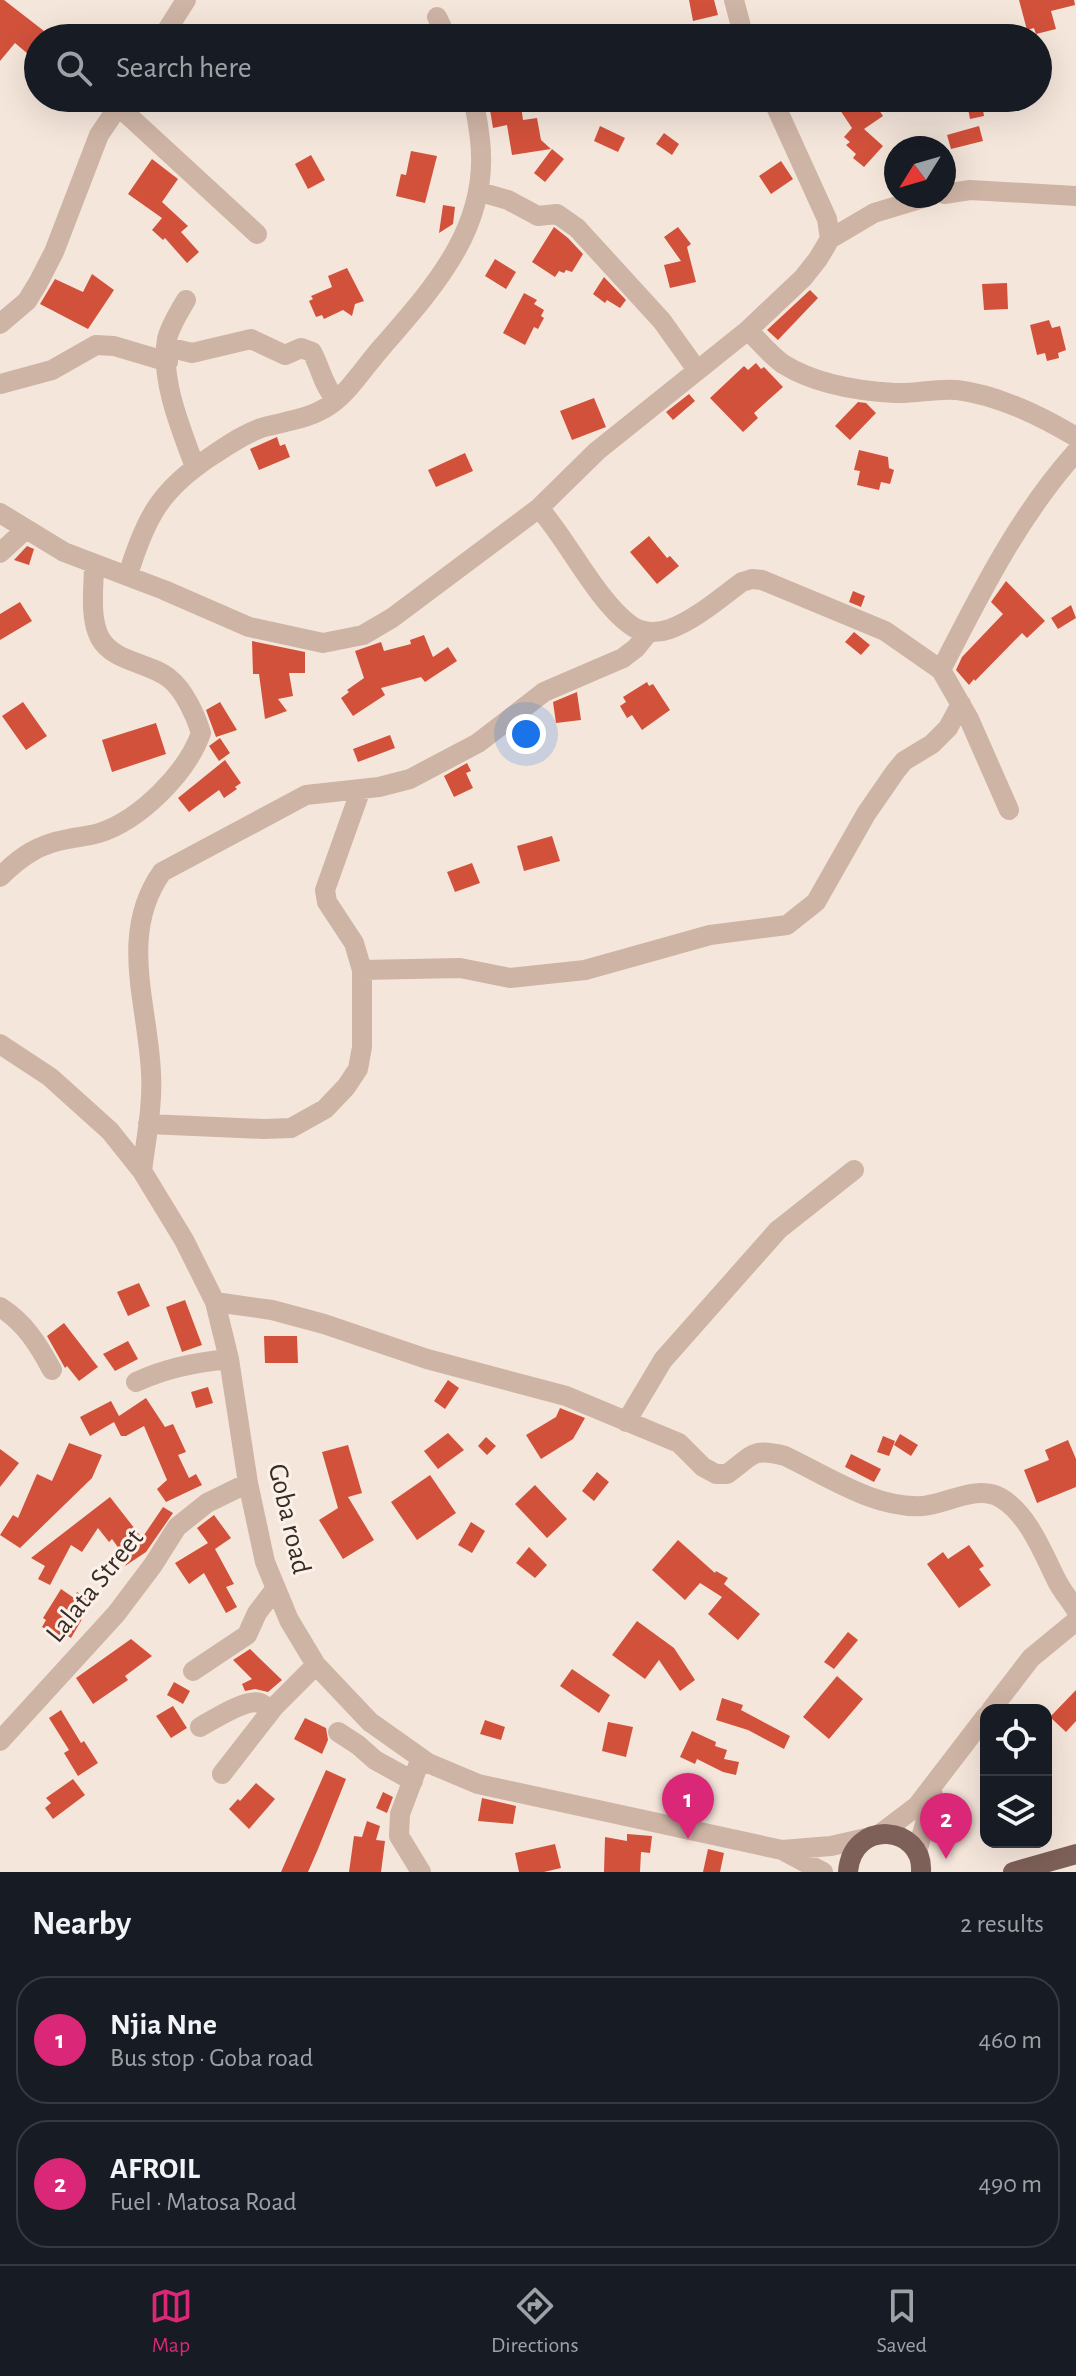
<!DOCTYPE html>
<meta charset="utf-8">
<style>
:root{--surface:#171b24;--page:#242831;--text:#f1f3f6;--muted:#9ea1a6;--line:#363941;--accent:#db2777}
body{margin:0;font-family:"Alegreya Sans",sans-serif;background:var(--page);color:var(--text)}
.controls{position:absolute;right:24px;bottom:24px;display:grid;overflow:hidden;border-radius:16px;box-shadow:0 8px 32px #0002}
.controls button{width:72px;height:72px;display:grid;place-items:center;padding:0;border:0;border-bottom:2px solid var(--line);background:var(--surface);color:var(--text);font:40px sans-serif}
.compass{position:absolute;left:884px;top:136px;width:72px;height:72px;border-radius:50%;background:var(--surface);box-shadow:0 8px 32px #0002;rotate:233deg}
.you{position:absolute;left:526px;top:734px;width:28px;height:28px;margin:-20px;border:6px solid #fff;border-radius:50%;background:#1a73e8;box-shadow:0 0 0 12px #1a73e833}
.badge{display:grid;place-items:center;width:52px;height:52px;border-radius:50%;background:var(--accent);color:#fff;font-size:26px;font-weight:700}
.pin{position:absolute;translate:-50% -66px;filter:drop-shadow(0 2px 4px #0008)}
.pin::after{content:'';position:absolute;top:42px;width:28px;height:24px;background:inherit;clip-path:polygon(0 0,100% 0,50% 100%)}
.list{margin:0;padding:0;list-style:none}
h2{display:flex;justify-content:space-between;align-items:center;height:104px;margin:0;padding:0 32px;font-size:34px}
h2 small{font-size:26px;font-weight:400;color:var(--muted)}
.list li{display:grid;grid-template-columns:52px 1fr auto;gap:24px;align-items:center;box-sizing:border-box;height:128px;margin:0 16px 16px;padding:0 16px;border:2px solid var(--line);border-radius:32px}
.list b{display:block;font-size:30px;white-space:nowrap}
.list p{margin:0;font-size:26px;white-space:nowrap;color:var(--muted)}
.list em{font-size:26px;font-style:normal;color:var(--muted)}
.icon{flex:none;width:44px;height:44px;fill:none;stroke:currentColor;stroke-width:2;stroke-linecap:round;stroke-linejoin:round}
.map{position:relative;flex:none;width:1076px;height:1872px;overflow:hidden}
.search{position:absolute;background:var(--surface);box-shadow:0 8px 32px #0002;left:24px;right:24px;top:24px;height:88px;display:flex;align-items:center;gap:20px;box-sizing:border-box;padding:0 28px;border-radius:44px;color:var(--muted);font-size:30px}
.sheet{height:392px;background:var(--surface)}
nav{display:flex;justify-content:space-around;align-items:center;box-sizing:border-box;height:112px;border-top:2px solid var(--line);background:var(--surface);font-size:22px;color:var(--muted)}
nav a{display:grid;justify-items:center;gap:4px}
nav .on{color:var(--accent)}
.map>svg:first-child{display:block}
.building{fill:#d2513b}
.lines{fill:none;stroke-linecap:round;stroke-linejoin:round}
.minor{stroke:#ceb4a5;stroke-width:20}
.major{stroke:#7d6057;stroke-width:20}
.labels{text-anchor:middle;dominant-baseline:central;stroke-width:6;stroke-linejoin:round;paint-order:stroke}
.street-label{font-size:28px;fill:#392b27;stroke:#fbf1e8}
</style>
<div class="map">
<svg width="1076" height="1872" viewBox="0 0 1076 1872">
<rect width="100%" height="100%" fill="#f5e6db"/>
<!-- building -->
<path class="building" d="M 0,0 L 4,0 L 44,31 L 28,54 L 15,43 L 0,61 Z
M 689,0 L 714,0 L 718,15 L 693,21 Z
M 1019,0 L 1074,0 L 1075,5 L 1051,11 L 1056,29 L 1036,34 L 1034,28 L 1027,30 Z
M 488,98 L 520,98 L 523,120 L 537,118 L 541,140 L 551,149 L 512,155 L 507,125 L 493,128 Z
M 832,98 L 871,98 L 883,116 L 864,129 L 883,146 L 864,167 L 853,158 L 856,154 L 846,145 L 850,142 L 844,137 L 852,128 Z
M 966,98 L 981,98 L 984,116 L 970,119 Z
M 600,126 L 625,138 L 618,152 L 594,141 Z
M 979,126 L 983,141 L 951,149 L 947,135 Z
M 664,133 L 679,144 L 672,155 L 656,144 Z
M 552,149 L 564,159 L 545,182 L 534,173 Z
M 411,151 L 437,156 L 425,203 L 396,196 L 401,174 L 406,175 Z
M 311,155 L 325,180 L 308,189 L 295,164 Z
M 152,159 L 178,179 L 162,202 L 188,226 L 181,232 L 199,252 L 187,263 L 165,238 L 163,240 L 152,230 L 162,218 L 128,194 Z
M 781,161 L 793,179 L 771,194 L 759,176 Z
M 443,205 L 455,207 L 453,224 L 439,233 Z
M 554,227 L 568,238 L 583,254 L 572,272 L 566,270 L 564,273 L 559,271 L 555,277 L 532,262 Z
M 678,227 L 691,244 L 687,247 L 696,282 L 670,288 L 664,265 L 681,261 L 664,237 Z
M 495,259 L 516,272 L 506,289 L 485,276 Z
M 347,268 L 364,301 L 355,304 L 352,316 L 343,310 L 324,319 L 322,315 L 316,317 L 309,301 L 313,299 L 311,296 L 332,287 L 328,276 Z
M 92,274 L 114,290 L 88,329 L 40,304 L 55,279 L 83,292 Z
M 604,277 L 626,300 L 620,308 L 607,300 L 605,303 L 593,294 Z
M 1007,283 L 1008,309 L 984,310 L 982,284 Z
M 810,290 L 818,298 L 778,340 L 767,330 Z
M 524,293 L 537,300 L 534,304 L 544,310 L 541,316 L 544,318 L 538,329 L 534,327 L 525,345 L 503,333 Z
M 1049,320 L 1052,328 L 1060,326 L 1066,350 L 1058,353 L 1059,358 L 1047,361 L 1045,353 L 1037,355 L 1030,325 Z
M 756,363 L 761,369 L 764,367 L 783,387 L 754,413 L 758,418 L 743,432 L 710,398 L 744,366 L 748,370 Z
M 689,394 L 695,401 L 673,420 L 666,412 Z
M 594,398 L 606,427 L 572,440 L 560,411 Z
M 858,402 L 866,403 L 876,413 L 850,440 L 835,426 Z
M 277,437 L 280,446 L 285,444 L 290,457 L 259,470 L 250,449 Z
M 859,450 L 888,457 L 889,468 L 894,470 L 890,484 L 881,482 L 879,490 L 857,485 L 860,471 L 854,470 Z
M 465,453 L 473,471 L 436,487 L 428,470 Z
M 649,536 L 667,558 L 670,556 L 679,566 L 657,584 L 630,552 Z
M 27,546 L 34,549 L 29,565 L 14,560 Z
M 1006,581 L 1045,621 L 1027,638 L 1022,633 L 975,681 L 974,679 L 969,685 L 956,670 L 962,657 L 1003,614 L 991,602 Z
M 853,591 L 865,596 L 861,607 L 849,602 Z
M 20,602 L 32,621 L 0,640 L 0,614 Z
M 1071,605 L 1076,618 L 1058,629 L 1051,618 Z
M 854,632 L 870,645 L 861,655 L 845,642 Z
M 424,635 L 433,657 L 448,647 L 457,661 L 425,682 L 421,677 L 381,688 L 385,695 L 353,716 L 341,698 L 349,692 L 347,690 L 364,678 L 355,651 L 381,642 L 384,651 L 411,644 L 410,640 Z
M 252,641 L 305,652 L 305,673 L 289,673 L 293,696 L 278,699 L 287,711 L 265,719 L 259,674 L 253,674 Z
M 647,682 L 649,686 L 653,684 L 670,710 L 642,730 L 632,715 L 627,718 L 620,706 L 626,702 L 623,697 Z
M 577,692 L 581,720 L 556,723 L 553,702 Z
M 23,702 L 47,736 L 26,750 L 2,716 Z
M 220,702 L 237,730 L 216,737 L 206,710 Z
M 156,723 L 166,754 L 112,772 L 102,740 Z
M 390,735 L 395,748 L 358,762 L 353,749 Z
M 220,738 L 230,753 L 219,761 L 209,746 Z
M 225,760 L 241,783 L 235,787 L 237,789 L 224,798 L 219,790 L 189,812 L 178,798 Z
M 467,763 L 471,771 L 466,773 L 473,788 L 454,797 L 444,776 Z
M 552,836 L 560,861 L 524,871 L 517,846 Z
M 472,863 L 480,883 L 455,892 L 447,872 Z
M 139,1283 L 150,1306 L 128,1316 L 117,1292 Z
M 185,1300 L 202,1345 L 182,1352 L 166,1307 Z
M 64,1323 L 98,1367 L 79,1381 L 67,1366 L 65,1368 L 47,1336 Z
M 264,1336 L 297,1336 L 298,1363 L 265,1363 Z
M 128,1341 L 138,1359 L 115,1371 L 103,1354 Z
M 448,1380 L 459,1388 L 445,1409 L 434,1401 Z
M 208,1387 L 213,1403 L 196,1408 L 191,1392 Z
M 146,1398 L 165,1427 L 173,1424 L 186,1452 L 178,1455 L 189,1478 L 196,1474 L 202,1485 L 166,1502 L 157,1489 L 167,1480 L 144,1426 L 126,1436 L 121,1436 L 114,1422 L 90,1436 L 80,1417 L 111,1401 L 119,1416 Z
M 560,1408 L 585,1418 L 573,1439 L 541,1459 L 526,1435 L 556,1417 Z
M 448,1433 L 464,1450 L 438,1469 L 424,1451 Z
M 900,1434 L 918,1445 L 911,1456 L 894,1445 Z
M 883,1436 L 895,1441 L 889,1456 L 877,1452 Z
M 486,1437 L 496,1446 L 487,1455 L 478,1446 Z
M 1068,1440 L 1076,1459 L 1076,1487 L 1037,1503 L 1024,1470 L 1049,1460 L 1045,1450 Z
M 69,1443 L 102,1455 L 92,1478 L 20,1548 L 0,1535 L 13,1515 L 18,1518 L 37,1474 L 52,1481 Z
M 348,1445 L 362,1493 L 348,1497 L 374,1540 L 343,1559 L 319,1520 L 338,1508 L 322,1452 Z
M 0,1449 L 19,1463 L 0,1487 Z
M 851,1454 L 881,1469 L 874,1482 L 845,1467 Z
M 597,1472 L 609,1482 L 594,1501 L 582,1491 Z
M 430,1475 L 456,1513 L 417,1540 L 391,1502 Z
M 535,1485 L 567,1519 L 547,1538 L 515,1504 Z
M 110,1497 L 142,1538 L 163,1507 L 173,1513 L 146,1552 L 125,1566 L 128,1561 L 112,1539 L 109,1542 L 98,1528 L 82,1552 L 71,1545 L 50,1585 L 38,1579 L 45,1566 L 31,1558 Z
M 214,1515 L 231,1538 L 215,1549 L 234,1584 L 226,1587 L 237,1607 L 226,1613 L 204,1573 L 189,1584 L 175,1563 L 208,1543 L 197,1528 Z
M 471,1522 L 485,1531 L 472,1553 L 458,1545 Z
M 678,1540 L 715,1573 L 716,1571 L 728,1578 L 724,1584 L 760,1614 L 738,1640 L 708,1614 L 722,1597 L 700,1583 L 685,1600 L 652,1570 Z
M 969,1545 L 984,1566 L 979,1569 L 991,1585 L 959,1608 L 927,1564 L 943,1552 L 948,1559 Z
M 529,1547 L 547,1565 L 535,1578 L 516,1563 Z
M 61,1589 L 74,1598 L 77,1592 L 92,1602 L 71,1638 L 66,1635 L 63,1640 L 42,1627 L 46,1620 L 43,1618 Z
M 637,1621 L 674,1648 L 695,1680 L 680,1691 L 659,1660 L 645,1679 L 612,1655 Z
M 848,1632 L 858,1640 L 834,1669 L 824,1662 Z
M 131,1639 L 152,1656 L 125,1676 L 128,1680 L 93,1704 L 76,1678 Z
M 250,1649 L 282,1680 L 268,1692 L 255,1689 L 245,1691 L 242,1684 L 252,1679 L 233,1660 Z
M 572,1669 L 610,1695 L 599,1713 L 560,1686 Z
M 837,1676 L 863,1699 L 829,1739 L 803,1717 Z
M 174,1682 L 190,1691 L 183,1704 L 167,1695 Z
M 1076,1690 L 1076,1721 L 1066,1732 L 1050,1717 Z
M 722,1698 L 743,1705 L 741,1710 L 790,1736 L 784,1749 L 748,1730 L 716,1720 Z
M 173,1706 L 187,1728 L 171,1738 L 156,1716 Z
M 61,1710 L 81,1743 L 84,1741 L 98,1763 L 78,1776 L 64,1753 L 69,1750 L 49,1718 Z
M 305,1718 L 326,1728 L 328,1740 L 322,1754 L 294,1739 Z
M 485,1720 L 505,1727 L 501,1740 L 480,1734 Z
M 608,1722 L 633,1727 L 626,1757 L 602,1751 Z
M 692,1731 L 716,1742 L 715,1746 L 727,1750 L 724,1759 L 739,1762 L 736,1775 L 723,1772 L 697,1759 L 695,1764 L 680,1757 Z
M 326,1770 L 346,1779 L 318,1849 L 308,1872 L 281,1872 Z
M 73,1779 L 85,1795 L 53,1819 L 45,1808 L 51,1803 L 46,1798 Z
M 256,1783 L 275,1799 L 249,1829 L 229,1809 L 238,1799 L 240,1801 Z
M 383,1792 L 393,1797 L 387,1813 L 376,1808 Z
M 482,1798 L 516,1806 L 513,1824 L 478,1821 Z
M 367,1821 L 380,1826 L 376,1840 L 385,1841 L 381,1872 L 349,1872 L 354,1836 L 362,1837 Z
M 627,1834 L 652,1836 L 650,1853 L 641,1852 L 640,1872 L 604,1872 L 605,1837 L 627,1841 Z
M 555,1844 L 561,1868 L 544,1872 L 519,1872 L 515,1853 Z
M 708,1849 L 724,1853 L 720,1872 L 703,1872 Z"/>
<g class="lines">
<!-- minor -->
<path class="minor" d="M 734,0 L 744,38
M 437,17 L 447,38
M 162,38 L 186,0
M 118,106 L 257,234
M 480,192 L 508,200 L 538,216 L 557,214 L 577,228 L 662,321 L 697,370
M 944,194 L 970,190 L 1076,196
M 830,239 L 874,213 L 930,196
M 186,300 C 179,312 170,326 167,339 C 160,380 181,429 195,467
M 0,324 L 27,301 L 38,283 L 54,252 L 99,135 L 124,98
M 748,330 C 759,341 770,355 783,364 C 815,384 858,391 895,393 C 916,394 936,388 957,390 C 998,395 1041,416 1076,437
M 167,347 L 192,353 L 251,339 L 285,355 L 301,348 L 312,352 C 321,369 323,385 336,400
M 0,384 L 52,370 L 96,345 L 114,346 L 168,362
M 539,508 C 568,541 596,599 629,624 C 640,633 656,634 670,629 C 695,620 720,598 742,582 L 752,579 L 762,580 L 885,631 L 941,670 L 969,719 L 1009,810
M 0,513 L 64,552 L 164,590 L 249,627 L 323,643 L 363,635 L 392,618 L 539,508 L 597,451 L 748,330 L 803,278 L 818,259 L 830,239 L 827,219 L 772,98
M 0,553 L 25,530
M 128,575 C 146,516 161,489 213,455 C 228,445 244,434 261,428 C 285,421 308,420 330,405 C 350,391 366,365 382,347 C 435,286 490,226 480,140 C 478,125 477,112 472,98
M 941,670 C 980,594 1018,517 1076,452
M 0,877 C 21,856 39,844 68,839 C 78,837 89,836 99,833 C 140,820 187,773 201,733 C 196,716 184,690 170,679 C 150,662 114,663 100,638 C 89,617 94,587 94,564
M 362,970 L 460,968 L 510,978 L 585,970 L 710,935 L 787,925 L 816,902 L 866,814 L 895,772 L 904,761 L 932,744 L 948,728 L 961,704
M 0,1044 L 50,1077 L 110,1131 L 142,1171 L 184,1240 L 215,1302 L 229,1359 L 248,1483 L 265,1562 L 289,1620 L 316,1665 L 370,1722 L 428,1763 L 478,1784 L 782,1850 L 831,1846 L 866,1838
M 148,1124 L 264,1129 L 291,1128 L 325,1109 L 346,1087 L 358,1069 L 362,1047 L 362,970 L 354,943 L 327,902 L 325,890 L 361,789
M 142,1171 C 146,1139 153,1105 151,1073 C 148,1004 118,934 162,872 L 306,795 L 379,787 L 410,779 L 478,743 L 544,692 L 623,658 L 636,648 L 648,633
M 215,1302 L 272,1310 L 324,1324 L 427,1359 L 566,1396 L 679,1443 L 703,1467 L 716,1474 L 727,1474 C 753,1456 750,1447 785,1456 C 827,1476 875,1509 923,1506 C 947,1504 977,1484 1001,1498 C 1028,1514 1043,1553 1056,1579 C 1061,1590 1070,1600 1076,1610
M 0,1307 C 25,1323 38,1344 52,1370
M 136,1382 C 166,1368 196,1362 229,1359
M 626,1422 L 663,1360 L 778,1230 L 854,1170
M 193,1671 L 247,1635 L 257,1613 L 276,1588
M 991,1710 L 1031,1658 L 1076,1621
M 200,1727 C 213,1720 246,1698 260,1703 C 262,1703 270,1710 271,1711
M 338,1732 L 358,1745 L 375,1760 L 413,1781
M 0,1741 L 116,1614 L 153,1565 L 177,1527 L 207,1503 L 248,1483
M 222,1774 L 274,1707 L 316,1665
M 880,1834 L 917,1806 L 986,1716
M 782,1850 L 823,1872
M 917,1852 L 933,1795
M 421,1872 L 399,1836 L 400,1814 L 421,1758"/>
<!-- major -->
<path class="major" d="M 848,1872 C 852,1818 924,1825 921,1872
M 1013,1872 L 1076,1854"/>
</g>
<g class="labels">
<!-- street labels -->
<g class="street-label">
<text transform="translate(289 1519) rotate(77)">Goba road</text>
<text transform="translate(95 1586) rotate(-51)">Lalata Street</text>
</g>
</g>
</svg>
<div class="controls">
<button><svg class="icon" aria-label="locate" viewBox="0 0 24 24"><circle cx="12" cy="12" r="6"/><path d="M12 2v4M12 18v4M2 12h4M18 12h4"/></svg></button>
<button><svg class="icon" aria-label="layers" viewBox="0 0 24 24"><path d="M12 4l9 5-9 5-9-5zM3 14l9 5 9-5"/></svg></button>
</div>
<svg class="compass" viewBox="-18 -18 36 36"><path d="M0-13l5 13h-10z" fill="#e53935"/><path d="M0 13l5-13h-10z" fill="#9ea1a6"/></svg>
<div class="you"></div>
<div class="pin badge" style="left:688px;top:1839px">1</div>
<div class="pin badge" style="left:946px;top:1859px">2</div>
<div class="search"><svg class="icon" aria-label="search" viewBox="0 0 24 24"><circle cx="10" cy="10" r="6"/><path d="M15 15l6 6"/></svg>Search here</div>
</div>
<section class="sheet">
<h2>Nearby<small>2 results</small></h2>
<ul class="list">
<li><span class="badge">1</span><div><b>Njia Nne</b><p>Bus stop · Goba road</p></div><em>460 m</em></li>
<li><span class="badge">2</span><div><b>AFROIL</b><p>Fuel · Matosa Road</p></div><em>490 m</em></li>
</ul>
</section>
<nav>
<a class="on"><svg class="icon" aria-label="map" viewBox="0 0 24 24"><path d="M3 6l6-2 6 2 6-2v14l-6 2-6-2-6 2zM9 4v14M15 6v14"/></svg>Map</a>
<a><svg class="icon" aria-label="directions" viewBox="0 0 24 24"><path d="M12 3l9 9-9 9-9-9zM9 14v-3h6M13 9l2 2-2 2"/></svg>Directions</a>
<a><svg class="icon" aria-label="saved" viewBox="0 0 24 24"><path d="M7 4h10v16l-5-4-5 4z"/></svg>Saved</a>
</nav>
